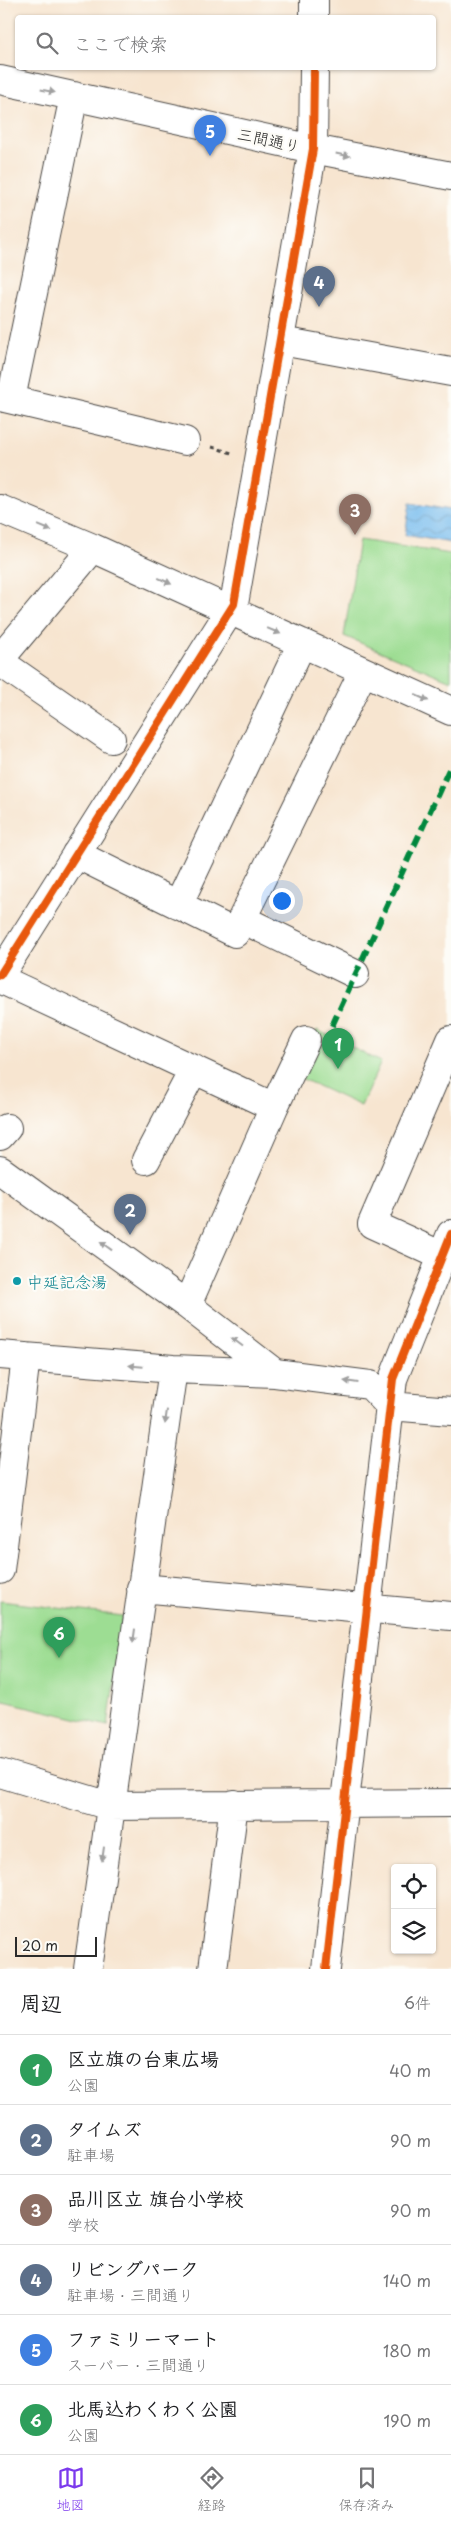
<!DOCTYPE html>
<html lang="ja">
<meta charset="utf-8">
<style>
:root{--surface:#fff;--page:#f6f6f6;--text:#202124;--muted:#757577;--line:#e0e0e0;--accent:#7c3aed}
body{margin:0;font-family:"Playpen Sans","Klee One",sans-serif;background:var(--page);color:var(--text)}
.controls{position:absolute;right:15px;bottom:15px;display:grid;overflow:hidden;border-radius:5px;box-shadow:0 1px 4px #0004}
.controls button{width:45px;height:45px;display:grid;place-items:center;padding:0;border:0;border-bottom:1px solid var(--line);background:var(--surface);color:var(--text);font:25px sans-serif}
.scale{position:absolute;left:15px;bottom:12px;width:82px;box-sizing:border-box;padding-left:5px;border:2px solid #2b2b2b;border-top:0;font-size:14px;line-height:18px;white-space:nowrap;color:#2b2b2b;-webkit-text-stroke:4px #fdfcf7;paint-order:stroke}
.you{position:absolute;left:281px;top:900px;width:18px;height:18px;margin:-12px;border:4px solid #fff;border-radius:50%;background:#1a73e8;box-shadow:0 0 0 8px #1a73e833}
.badge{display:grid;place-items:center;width:32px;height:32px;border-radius:50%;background:var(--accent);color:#fff;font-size:16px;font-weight:700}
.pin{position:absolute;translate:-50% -41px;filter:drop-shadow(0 1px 2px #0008)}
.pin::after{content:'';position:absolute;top:26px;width:18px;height:15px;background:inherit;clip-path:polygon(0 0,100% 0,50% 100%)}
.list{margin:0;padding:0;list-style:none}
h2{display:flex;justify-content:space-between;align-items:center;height:65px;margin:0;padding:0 20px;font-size:21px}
h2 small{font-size:16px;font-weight:400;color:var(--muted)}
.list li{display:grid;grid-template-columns:32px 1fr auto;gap:15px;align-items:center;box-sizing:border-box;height:70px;padding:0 20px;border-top:1px solid var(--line)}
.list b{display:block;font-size:19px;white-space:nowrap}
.list p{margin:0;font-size:16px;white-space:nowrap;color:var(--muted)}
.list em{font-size:16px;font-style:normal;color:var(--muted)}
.icon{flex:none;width:28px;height:28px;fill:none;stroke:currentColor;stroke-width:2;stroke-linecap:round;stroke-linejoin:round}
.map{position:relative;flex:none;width:451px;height:1969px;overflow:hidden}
.search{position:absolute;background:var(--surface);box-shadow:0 1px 4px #0004;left:15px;right:15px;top:15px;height:55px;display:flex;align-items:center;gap:12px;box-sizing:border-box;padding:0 18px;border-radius:5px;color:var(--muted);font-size:19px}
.sheet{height:485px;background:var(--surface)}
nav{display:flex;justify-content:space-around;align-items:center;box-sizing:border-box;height:70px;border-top:1px solid var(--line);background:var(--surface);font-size:14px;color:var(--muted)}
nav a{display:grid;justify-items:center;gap:2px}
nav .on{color:var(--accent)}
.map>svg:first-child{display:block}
.park{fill:#9ddd93;stroke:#64845f}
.water{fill:url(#water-waves);stroke:#51748c}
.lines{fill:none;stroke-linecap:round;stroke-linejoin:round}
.minor-casing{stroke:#4a4744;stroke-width:30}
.path{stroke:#4a4744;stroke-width:3;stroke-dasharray:4 4;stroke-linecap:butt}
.minor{stroke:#fff;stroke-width:28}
.quiet{stroke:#00873e;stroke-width:6;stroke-dasharray:12 6;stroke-linecap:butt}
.cycleway-casing{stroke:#fdfcf7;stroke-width:11}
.cycleway{stroke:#e8590c;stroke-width:8}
.oneway{fill:#a0a0a0}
.culture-dot{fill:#0f9aa8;stroke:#fdfcf7;stroke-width:2}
.labels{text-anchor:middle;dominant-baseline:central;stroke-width:4.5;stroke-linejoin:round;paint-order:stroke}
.street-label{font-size:16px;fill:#2b2b2b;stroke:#fdfcf7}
.culture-label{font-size:16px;fill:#0d838f;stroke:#fdfcf7;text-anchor:start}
</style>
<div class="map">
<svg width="451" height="1969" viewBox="0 0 451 1969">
<defs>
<pattern id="water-waves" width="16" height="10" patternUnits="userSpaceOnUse" patternTransform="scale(1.25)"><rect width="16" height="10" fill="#77bcee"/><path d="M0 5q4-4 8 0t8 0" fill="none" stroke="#6299c1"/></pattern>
</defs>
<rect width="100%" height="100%" fill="#fdfcf7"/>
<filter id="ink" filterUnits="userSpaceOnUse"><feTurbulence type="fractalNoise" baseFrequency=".02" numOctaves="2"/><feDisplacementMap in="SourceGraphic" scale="10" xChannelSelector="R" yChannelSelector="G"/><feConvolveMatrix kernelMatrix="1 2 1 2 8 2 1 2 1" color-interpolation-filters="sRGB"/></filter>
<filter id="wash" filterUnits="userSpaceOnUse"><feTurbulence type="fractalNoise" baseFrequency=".0096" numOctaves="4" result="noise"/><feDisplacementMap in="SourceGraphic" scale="20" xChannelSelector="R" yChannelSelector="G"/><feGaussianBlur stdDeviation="1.12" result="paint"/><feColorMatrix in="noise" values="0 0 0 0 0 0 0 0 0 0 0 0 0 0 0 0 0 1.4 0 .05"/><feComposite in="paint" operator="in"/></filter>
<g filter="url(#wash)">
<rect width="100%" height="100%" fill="#f7e5d0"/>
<!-- park -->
<path class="park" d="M 359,540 L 451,554 L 451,681 L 344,636 Z
M 317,1030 L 381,1062 L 361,1106 L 294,1075 Z
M 0,1601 L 123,1616 L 108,1726 L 0,1700 Z"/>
<!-- water -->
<path class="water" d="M 410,503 L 451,510 L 451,543 L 405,535 Z"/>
</g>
<g filter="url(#ink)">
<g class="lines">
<!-- minor casing -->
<g class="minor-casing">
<path id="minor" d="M 314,0 L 314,18
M 0,80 L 313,149 L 451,176
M 281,341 L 451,372
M 0,397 L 185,441
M 11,399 L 74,96
M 0,509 L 93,548 L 451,711
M 0,659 L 93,548
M 0,662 L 111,739
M 76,854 L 235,933 L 363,672
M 178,905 L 302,643
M 242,919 L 355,974
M 0,975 L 234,604 L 313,149 L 314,68
M 0,979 L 274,1107
M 0,1136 L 7,1128
M 146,1160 L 194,1069
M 0,1170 L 187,1305 L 275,1373
M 442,1256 L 372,1224 L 451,1040
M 187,1305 L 274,1107 L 306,1040
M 0,1355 L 173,1369 L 275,1373 L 370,1385 L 390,1406 L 451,1411
M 0,1570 L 26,1357
M 141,1588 L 451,1616
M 0,1773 L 110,1806 L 451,1803
M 88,1969 L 173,1369
M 213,1969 L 234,1804
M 326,1969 L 393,1379 L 451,1234"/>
</g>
<!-- path -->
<path class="path" d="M 212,447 L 232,453"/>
<!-- minor -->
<use href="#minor" class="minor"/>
<!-- quiet -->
<path class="quiet" d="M 332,1026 L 451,765"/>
<!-- cycleway casing -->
<g class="cycleway-casing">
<path id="cycleway" d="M 0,975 L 234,604 L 313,149 L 314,68
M 326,1969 L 393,1379 L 451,1234"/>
</g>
<!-- cycleway -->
<use href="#cycleway" class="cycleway"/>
</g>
<!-- one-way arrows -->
<defs><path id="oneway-solid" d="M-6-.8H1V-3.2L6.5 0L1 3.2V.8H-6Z" transform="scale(1.25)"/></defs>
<g class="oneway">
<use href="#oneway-solid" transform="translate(48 91) rotate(12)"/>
<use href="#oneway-solid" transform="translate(343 155) rotate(11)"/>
<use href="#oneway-solid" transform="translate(45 528) rotate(22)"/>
<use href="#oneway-solid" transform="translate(165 581) rotate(25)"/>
<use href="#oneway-solid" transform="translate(274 631) rotate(23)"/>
<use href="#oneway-solid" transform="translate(422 698) rotate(24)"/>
<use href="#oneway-solid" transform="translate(106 1246) rotate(-144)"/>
<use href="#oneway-solid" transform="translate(237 1342) rotate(-143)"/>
<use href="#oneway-solid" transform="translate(136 1366) rotate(-175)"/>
<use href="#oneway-solid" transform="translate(351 1382) rotate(-173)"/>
<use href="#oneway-solid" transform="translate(166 1417) rotate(98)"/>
<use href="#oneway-solid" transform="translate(134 1636) rotate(98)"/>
<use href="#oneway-solid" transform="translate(103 1854) rotate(98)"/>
</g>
</g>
<!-- markers -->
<circle class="culture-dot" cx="17" cy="1281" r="5"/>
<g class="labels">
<!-- street labels -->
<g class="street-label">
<text transform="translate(269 139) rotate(12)">三間通り</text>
</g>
<!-- culture labels -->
<g class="culture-label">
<text x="27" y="1281">中延記念湯</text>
</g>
</g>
</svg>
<div class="controls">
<button><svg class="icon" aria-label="locate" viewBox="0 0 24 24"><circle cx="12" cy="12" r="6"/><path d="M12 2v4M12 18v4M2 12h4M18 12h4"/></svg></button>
<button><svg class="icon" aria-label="layers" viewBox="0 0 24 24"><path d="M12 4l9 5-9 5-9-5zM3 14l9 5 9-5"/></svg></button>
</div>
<div class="scale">20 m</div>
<div class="you"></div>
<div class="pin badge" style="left:338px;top:1069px;background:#2e9e5b">1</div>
<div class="pin badge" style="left:130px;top:1235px;background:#5c6f8a">2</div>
<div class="pin badge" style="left:355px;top:535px;background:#8d6e63">3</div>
<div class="pin badge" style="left:319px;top:307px;background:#5c6f8a">4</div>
<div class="pin badge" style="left:210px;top:156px;background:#3f7fe0">5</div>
<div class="pin badge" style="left:59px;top:1658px;background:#2e9e5b">6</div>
<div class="search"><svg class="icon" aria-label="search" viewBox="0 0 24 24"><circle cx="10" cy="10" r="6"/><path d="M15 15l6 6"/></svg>ここで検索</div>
</div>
<section class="sheet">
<h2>周辺<small>6件</small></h2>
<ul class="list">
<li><span class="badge" style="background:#2e9e5b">1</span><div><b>区立旗の台東広場</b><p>公園</p></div><em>40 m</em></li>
<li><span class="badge" style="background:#5c6f8a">2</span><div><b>タイムズ</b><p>駐車場</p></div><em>90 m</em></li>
<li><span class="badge" style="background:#8d6e63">3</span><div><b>品川区立 旗台小学校</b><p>学校</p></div><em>90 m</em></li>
<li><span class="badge" style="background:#5c6f8a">4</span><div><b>リビングパーク</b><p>駐車場 · 三間通り</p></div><em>140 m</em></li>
<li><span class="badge" style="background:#3f7fe0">5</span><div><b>ファミリーマート</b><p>スーパー · 三間通り</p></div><em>180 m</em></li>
<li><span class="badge" style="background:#2e9e5b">6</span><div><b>北馬込わくわく公園</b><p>公園</p></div><em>190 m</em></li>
</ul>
</section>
<nav>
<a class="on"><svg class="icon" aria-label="map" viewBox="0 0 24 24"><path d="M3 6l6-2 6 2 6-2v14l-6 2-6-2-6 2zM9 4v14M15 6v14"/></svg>地図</a>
<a><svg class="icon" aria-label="directions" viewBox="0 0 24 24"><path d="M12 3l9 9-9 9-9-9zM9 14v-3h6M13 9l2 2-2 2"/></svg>経路</a>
<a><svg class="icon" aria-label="saved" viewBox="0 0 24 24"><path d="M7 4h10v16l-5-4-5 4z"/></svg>保存済み</a>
</nav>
